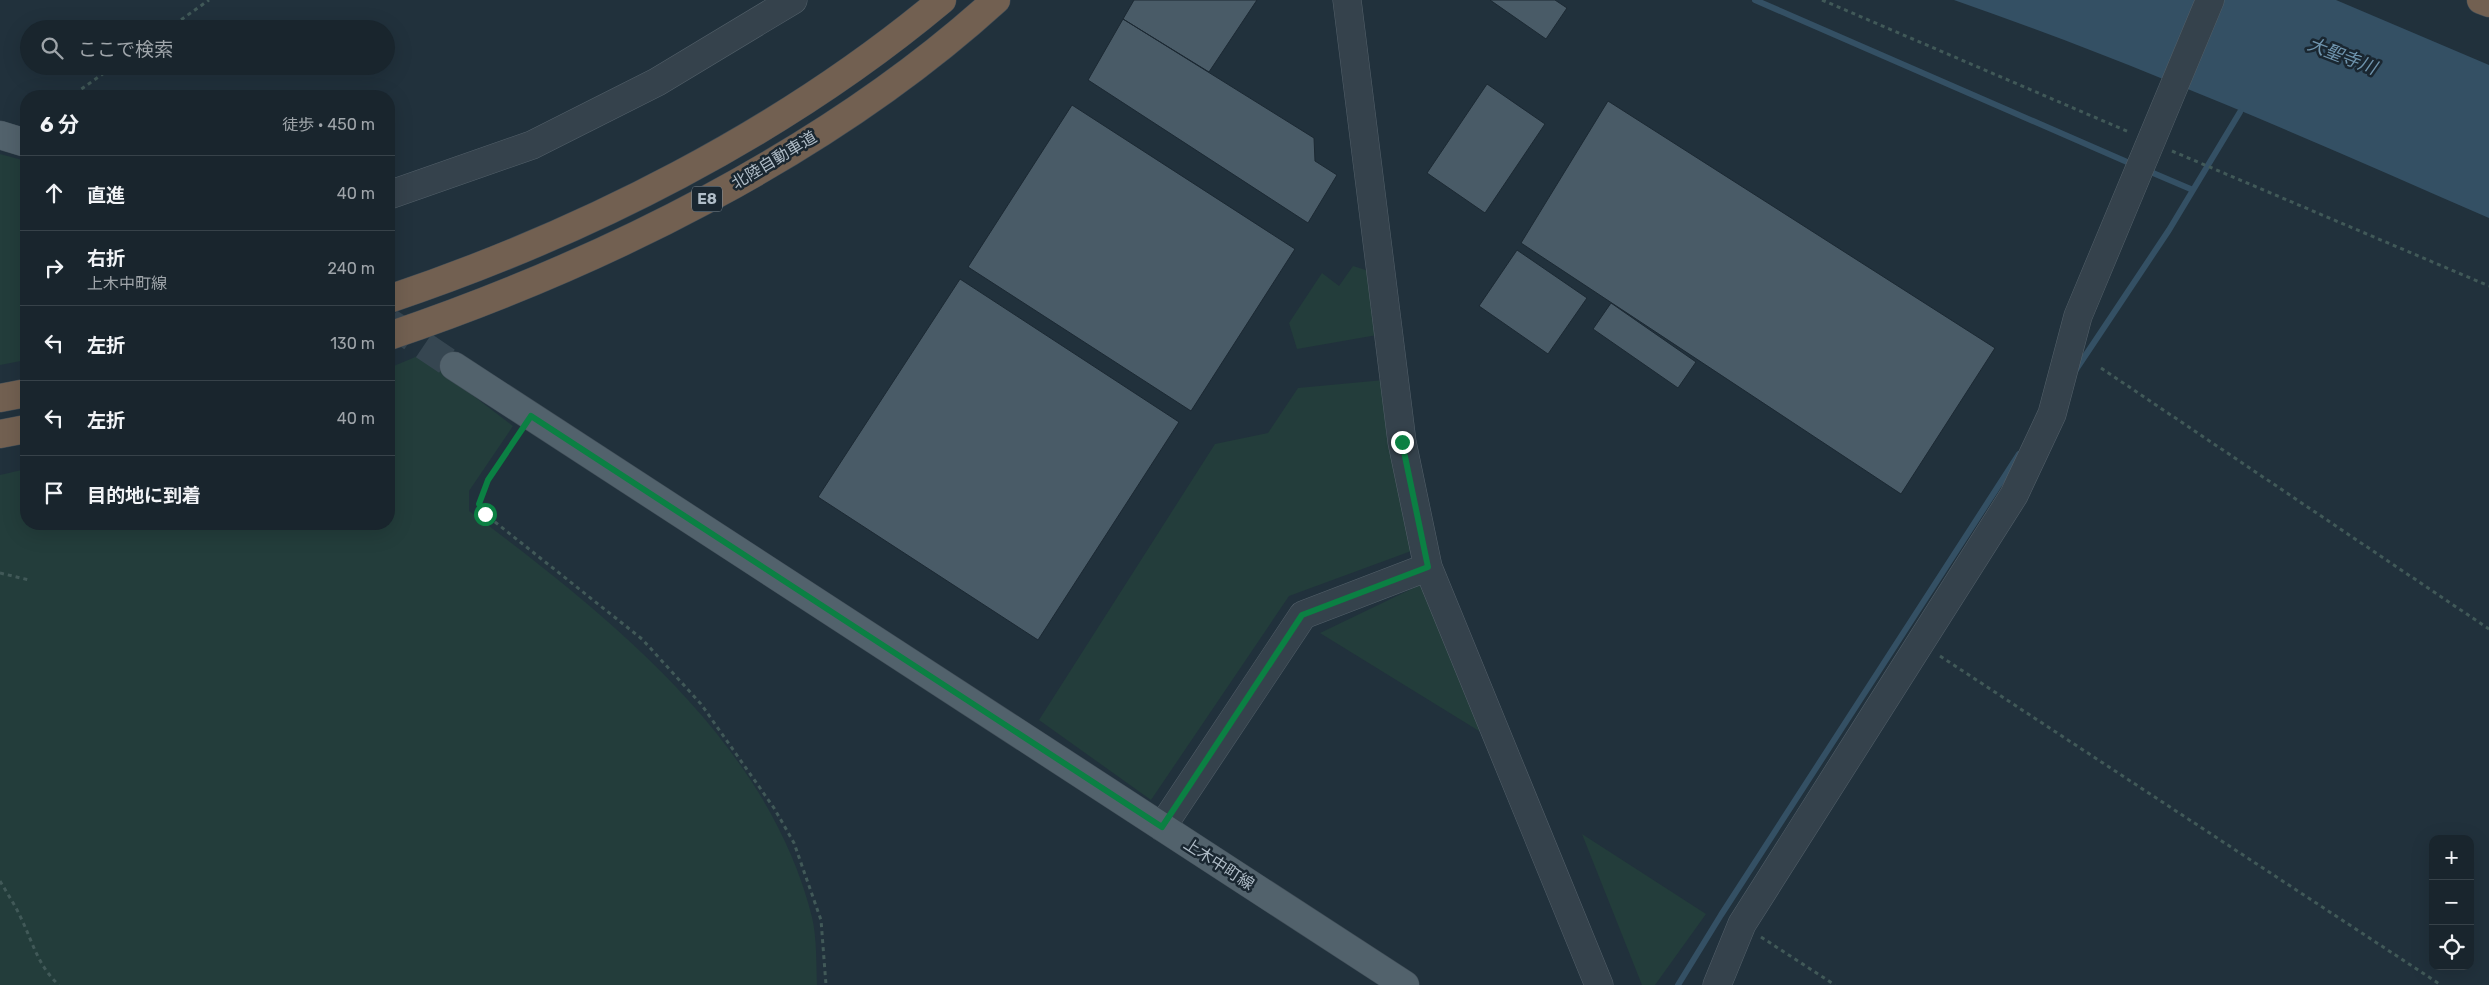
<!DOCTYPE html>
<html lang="ja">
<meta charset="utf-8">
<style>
:root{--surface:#19252d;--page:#263139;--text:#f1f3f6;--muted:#9fa5aa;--line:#374249}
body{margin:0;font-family:Rubik,"Noto Sans JP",sans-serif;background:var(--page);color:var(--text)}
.controls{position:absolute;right:15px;bottom:15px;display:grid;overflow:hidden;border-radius:10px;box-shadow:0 5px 20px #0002}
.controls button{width:45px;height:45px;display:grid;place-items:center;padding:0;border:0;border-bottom:1px solid var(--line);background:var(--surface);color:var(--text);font:25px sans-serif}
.stop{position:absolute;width:15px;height:15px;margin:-11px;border:4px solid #0b8043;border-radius:50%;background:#fff}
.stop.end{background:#0b8043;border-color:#fff;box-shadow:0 1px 5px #0008}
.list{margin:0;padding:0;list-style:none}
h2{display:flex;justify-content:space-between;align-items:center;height:65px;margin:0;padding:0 20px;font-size:21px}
h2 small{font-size:16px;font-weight:400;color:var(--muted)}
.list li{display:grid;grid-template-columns:32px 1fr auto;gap:15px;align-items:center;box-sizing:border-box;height:75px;padding:0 20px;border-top:1px solid var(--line)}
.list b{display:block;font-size:19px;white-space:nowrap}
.list p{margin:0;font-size:16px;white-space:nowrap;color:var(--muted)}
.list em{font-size:16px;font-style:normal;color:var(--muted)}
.icon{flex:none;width:28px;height:28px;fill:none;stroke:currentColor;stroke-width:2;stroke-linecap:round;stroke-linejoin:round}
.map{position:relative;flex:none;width:2489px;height:985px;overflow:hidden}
.search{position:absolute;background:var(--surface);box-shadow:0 5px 20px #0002;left:20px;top:20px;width:375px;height:55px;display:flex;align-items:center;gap:12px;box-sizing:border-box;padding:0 18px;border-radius:28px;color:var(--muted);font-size:19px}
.panel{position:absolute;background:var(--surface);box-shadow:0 5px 20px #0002;left:20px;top:90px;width:375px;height:440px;border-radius:20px}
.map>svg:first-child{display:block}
.green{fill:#233d3b}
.water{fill:#345064}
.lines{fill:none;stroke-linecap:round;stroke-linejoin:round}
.stream{stroke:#345064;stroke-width:6}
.building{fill:#495b67;stroke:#1c2933}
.major-tunnel{stroke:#364651;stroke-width:28;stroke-dasharray:28 14;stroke-linecap:butt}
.minor-casing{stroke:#53606a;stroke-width:29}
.major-casing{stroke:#414e58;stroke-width:29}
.highway-casing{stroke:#404d57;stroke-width:29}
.path{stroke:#415958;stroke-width:3;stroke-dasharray:4 4;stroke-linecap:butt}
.minor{stroke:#35424c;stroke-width:28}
.major{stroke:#52626c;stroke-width:28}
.highway{stroke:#726051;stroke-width:28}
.route{stroke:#0b8043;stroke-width:6}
.labels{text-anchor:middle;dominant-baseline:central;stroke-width:5;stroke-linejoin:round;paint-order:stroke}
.shield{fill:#1a2731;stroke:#83909b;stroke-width:1}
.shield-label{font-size:15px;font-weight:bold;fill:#b0bdc8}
.street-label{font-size:16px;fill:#b0bdc8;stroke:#1a2731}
.water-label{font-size:18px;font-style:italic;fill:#6f94ad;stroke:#1a2731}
</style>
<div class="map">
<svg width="2489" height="985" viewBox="0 0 2489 985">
<rect width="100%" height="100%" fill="#21313c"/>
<!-- green -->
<path class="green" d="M 0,154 L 26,161 L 26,360 L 0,365 Z
M 1353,266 L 1369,271 L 1377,335 L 1297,349 L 1289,323 L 1322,273 L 1339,286 Z
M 420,355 L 513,426 L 469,491 L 469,511 C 608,615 768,741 812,917 C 817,939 816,963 817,985 L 0,985 L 0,475 L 26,469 L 26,524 L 389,524 L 389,368 Z
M 1384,380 L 1414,550 L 1289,596 L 1151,800 L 1039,720 L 1215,444 L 1268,433 L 1298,388 Z
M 1426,582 L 1492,739 L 1320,633 Z
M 1582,834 L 1706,914 L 1655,985 L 1642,985 Z"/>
<!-- water -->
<path class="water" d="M 1954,0 L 2336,0 L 2489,65 L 2489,218 C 2313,141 2136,63 1954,0 Z"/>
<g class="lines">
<!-- stream -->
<path class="stream" d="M 1755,0 L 2134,165
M 2146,170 L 2193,190
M 2075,371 L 2169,230 L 2240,112
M 1678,985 L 1721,915 L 2019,454"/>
</g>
<!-- building -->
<path class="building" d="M 1134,0 L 1257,0 L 1209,72 L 1123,19 Z
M 1490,0 L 1555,0 L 1567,8 L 1546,39 Z
M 1123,19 L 1314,138 L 1315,161 L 1337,175 L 1308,223 L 1088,80 Z
M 1487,84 L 1545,124 L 1485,213 L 1427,173 Z
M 1608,101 L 1995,348 L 1901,494 L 1521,243 Z
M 1072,105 L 1295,249 L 1191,411 L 968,267 Z
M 1517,250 L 1587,298 L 1548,354 L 1479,306 Z
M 960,279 L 1179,422 L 1038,640 L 818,497 Z
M 1611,303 L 1696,362 L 1678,388 L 1593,329 Z"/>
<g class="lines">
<!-- major-tunnel -->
<path class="major-tunnel" d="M 389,322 L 454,366"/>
<!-- minor casing -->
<g class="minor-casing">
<path id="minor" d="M 1347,0 L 1402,442 L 1428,567 L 1599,985
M 389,195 L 532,145 L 657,82 L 793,0
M 1162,827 L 1303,615 L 1428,567
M 1717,985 L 1742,924 L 2014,495 L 2052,414 L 2078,316 L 2210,0"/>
</g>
<!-- major casing -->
<g class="major-casing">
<path id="major" d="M 0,135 L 26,143
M 454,366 L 1405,985"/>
</g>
<!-- highway casing -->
<g class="highway-casing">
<path id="highway" d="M 2481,0 L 2489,3
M 389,299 C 585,233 783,133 942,0
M 389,336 C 601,264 829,152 996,0
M 0,398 L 26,393
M 0,434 L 26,429"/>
</g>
<!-- path -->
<path class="path" d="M 1822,0 L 2129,132
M 168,29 L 209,0
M 78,96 L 80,90 L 114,66
M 2172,151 L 2489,286
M 2101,368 L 2489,629
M 518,435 L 488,480 L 479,504 L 485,514 L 642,639 L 701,704 L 774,808 L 794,843 L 821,920 L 826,985
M 0,573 L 29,580
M 1940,656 L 2441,985
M 0,881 C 7,893 15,905 21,918 C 33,943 38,966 59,985
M 1761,937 L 1835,985"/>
<!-- minor -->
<use href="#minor" class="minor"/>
<!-- major -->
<use href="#major" class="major"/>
<!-- highway -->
<use href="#highway" class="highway"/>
</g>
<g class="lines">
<!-- route -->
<path class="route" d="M 485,514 L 479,504 L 488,480 L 531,416 L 1162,827 L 1302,615 L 1428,567 L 1402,442"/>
</g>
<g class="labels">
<!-- shield labels -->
<rect class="shield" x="692" y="186.5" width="30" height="25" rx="4"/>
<g class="shield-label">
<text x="707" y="199">E8</text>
</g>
<!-- street labels -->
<g class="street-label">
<text transform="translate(774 160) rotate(-31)">北陸自動車道</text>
<text transform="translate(1219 864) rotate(33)">上木中町線</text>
</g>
<!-- water labels -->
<g class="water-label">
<text transform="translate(2342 56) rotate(21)">大聖寺川</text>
</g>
</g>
</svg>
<div class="controls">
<button>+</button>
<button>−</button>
<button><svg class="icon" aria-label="locate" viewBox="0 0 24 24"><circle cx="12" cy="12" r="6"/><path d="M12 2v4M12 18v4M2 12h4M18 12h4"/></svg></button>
</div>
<div class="stop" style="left:485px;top:514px"></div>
<div class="stop end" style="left:1402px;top:442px"></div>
<div class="search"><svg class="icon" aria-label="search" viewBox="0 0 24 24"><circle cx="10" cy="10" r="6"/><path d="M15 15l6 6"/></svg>ここで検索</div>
<section class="panel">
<h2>6 分<small>徒歩 · 450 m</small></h2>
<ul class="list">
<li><svg class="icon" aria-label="ahead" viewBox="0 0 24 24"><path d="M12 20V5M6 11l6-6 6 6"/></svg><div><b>直進</b></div><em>40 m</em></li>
<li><svg class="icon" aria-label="right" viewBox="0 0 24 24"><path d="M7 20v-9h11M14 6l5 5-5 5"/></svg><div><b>右折</b><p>上木中町線</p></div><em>240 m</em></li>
<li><svg class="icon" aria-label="left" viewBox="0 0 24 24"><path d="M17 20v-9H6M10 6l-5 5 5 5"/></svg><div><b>左折</b></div><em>130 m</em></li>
<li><svg class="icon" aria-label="left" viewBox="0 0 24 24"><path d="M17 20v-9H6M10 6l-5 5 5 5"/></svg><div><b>左折</b></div><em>40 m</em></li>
<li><svg class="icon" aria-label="arrive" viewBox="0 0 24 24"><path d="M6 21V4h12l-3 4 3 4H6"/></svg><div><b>目的地に到着</b></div></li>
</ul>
</section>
</div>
